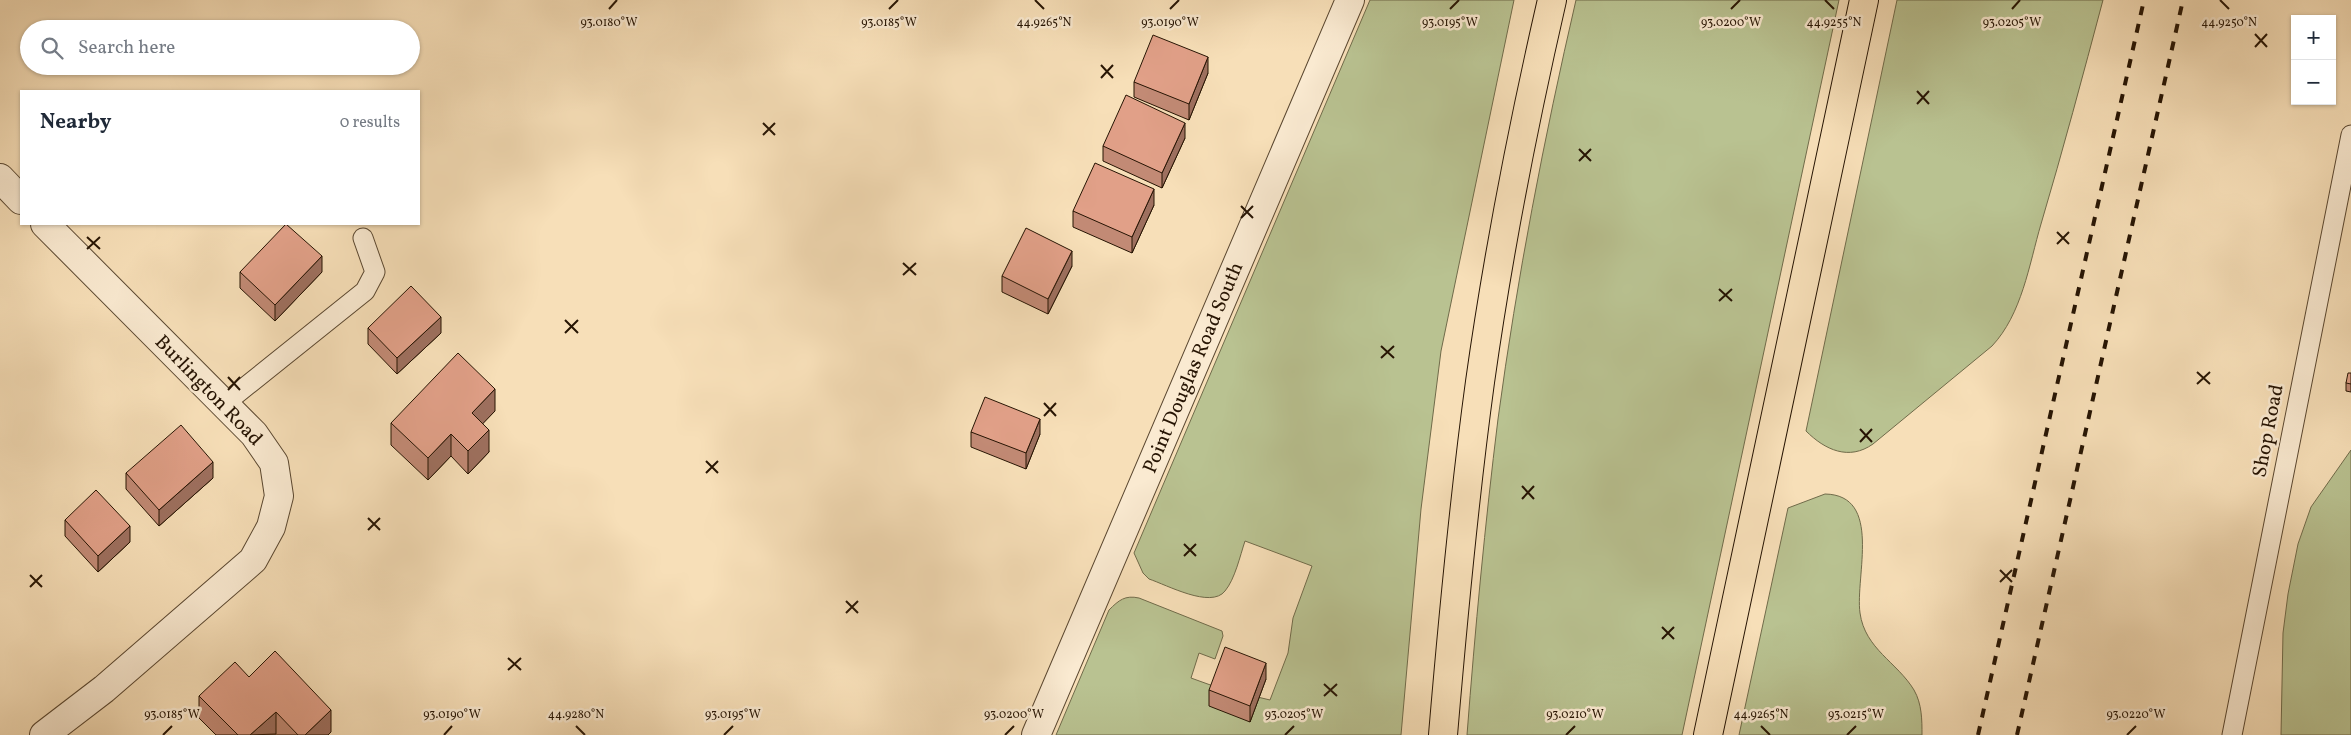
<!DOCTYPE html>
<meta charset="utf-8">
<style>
:root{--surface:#fff;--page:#f6f6f7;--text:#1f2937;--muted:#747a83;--line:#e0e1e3}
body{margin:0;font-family:Vollkorn,serif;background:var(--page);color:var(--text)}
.controls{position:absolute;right:15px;top:15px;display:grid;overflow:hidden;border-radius:0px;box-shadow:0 1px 4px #0004}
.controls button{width:45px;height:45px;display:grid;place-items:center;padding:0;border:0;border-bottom:1px solid var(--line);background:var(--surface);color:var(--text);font:25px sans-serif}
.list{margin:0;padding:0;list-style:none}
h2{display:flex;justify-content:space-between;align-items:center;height:65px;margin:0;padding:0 20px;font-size:21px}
h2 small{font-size:16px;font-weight:400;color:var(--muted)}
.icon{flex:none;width:28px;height:28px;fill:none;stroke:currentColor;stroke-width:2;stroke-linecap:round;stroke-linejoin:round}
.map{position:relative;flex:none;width:2351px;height:735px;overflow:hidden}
.search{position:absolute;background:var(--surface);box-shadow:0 1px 4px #0004;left:20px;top:20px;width:400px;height:55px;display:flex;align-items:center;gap:12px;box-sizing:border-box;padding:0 18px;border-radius:28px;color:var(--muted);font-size:19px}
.panel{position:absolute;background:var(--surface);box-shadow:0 1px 4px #0004;left:20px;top:90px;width:400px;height:135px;border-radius:0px}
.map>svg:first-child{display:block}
.green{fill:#b9c291;stroke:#706b4a}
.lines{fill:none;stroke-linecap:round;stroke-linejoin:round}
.service-casing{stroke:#5a4730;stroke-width:21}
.minor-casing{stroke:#5a4730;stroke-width:30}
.tertiary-casing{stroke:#5a4730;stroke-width:30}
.trunk-casing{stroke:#261403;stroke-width:30}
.service{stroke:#faead1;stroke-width:19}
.minor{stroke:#faead1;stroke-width:28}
.tertiary{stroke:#faead1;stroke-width:28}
.trunk{stroke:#f7dfb8;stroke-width:28}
.rail{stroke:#261403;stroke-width:4;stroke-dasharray:9 9;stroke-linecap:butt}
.wall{fill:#c28a75;stroke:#261403}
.shaded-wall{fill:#9e705f;stroke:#261403}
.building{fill:#e1a088;stroke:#261403}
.ticks{fill:none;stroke:#261403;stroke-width:2}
.labels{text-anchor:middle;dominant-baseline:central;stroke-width:5;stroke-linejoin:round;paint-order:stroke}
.street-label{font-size:20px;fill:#261403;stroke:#faead1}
.ticks-label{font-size:12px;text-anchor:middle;fill:#261403;stroke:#faead1;stroke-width:5;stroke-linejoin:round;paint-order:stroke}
</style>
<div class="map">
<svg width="2351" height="735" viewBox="0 0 2351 735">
<rect width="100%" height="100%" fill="#f7dfb8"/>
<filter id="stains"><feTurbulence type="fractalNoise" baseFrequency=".004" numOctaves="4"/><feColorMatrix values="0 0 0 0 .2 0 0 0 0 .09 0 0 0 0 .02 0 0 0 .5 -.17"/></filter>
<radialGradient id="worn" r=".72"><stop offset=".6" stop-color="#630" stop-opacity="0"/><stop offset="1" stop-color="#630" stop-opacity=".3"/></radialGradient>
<!-- green -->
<path class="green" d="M 1370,0 L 1514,0 L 1441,351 L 1421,509 L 1401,735 L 1056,735 L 1109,610 C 1119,600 1125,595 1139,598 L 1222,631 L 1223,636 L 1215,659 L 1199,653 L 1191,678 L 1216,687 L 1270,700 L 1288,653 L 1293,618 L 1312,566 L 1245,541 C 1240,556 1235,579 1225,591 C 1211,609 1167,585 1149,579 L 1143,573 L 1134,553 Z
M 1576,0 L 1839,0 L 1682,735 L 1467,735 C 1475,630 1485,524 1498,419 C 1517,278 1544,138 1576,0 Z
M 1897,0 L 2103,0 C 2083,75 2063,150 2041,224 C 2029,265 2022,314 1992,346 L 1873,444 C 1849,461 1825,450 1806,431 Z
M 2351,450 L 2351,735 L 2281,735 L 2283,633 L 2288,594 L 2298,544 L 2311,507 Z
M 1825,494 C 1883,495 1855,576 1860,613 C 1865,649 1897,662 1914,690 C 1922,704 1922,720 1922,735 L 1739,735 L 1788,508 Z"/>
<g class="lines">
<!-- service casing -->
<g class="service-casing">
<path id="service" d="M 224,404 L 365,291 L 375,272 L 363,238
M 2232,735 L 2351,135"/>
</g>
<!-- minor casing -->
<g class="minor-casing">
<path id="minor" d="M 0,178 L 21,200
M 44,735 L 104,689 L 253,560 L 271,527 L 279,496 L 274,463 L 254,434 L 45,224"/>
</g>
<!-- tertiary casing -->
<g class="tertiary-casing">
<path id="tertiary" d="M 1036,735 L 1350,0"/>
</g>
<!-- trunk casing -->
<g class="trunk-casing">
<path id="trunk" d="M 1443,735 C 1453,617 1464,499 1480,382 C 1498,254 1523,126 1552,0
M 1708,735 L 1864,0"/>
</g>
<!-- service -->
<use href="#service" class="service"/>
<!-- minor -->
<use href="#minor" class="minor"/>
<!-- tertiary -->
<use href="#tertiary" class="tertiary"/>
<!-- trunk -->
<use href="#trunk" class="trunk"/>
<!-- rail -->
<path class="rail" d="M 1978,735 L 2144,0
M 2017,735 L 2183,0"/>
</g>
<!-- wall -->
<path class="wall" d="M 1208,73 L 1189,120 L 1134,97 L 1134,82 Z
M 1185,138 L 1162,188 L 1103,161 L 1103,146 Z
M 1154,205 L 1132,253 L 1073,227 L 1073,211 Z
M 1072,266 L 1048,314 L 1002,292 L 1002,276 Z
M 240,272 L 322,272 L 275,321 L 240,288 Z
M 368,328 L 441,333 L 397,374 L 368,344 Z
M 2351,373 L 2351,392 L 2346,391 L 2346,383 Z
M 495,411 L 482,424 L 489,452 L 468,474 L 451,456 L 428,480 L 391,445 L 391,423 Z
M 971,432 L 1040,434 L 1026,469 L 971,447 Z
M 126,473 L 213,478 L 159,526 L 126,489 Z
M 65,520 L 130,542 L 98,572 L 65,536 Z
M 249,677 L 331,732 L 328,735 L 216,735 L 199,718 L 199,696 Z
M 1266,679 L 1250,722 L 1209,706 L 1209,690 Z"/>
<!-- shaded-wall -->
<path class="shaded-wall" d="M 1208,57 L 1208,73 L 1189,120 L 1189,104 Z
M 1185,123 L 1185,138 L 1162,188 L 1162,173 Z
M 1154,189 L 1154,205 L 1132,253 L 1132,237 Z
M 1072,251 L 1072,266 L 1048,314 L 1048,299 Z
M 322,256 L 322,272 L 275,321 L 275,305 Z
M 441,317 L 441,333 L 397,374 L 397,358 Z
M 495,389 L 495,411 L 472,435 L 472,413 Z
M 1040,419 L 1040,434 L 1026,469 L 1026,453 Z
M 489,430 L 489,452 L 468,474 L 468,451 Z
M 451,434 L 451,456 L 428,480 L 428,458 Z
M 213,462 L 213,478 L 159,526 L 159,510 Z
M 130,526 L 130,542 L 98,572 L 98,556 Z
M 1266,663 L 1266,679 L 1250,722 L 1250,706 Z
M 331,710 L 331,732 L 328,735 L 305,735 Z
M 276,712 L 276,734 L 250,735 Z"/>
<!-- building -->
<path class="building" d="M 1153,35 L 1208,57 L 1189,104 L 1134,82 Z
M 1126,95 L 1185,123 L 1162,173 L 1103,146 Z
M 1095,163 L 1154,189 L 1132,237 L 1073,211 Z
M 286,224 L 322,256 L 275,305 L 240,272 Z
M 1026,228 L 1072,251 L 1048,299 L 1002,276 Z
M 411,286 L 441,317 L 397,358 L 368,328 Z
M 458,353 L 495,389 L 472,413 L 489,430 L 468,451 L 451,434 L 428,458 L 391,423 Z
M 2348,373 L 2351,373 L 2351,384 L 2346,383 Z
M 985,397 L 1040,419 L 1026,453 L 971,432 Z
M 181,425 L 213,462 L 159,510 L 126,473 Z
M 96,490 L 130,526 L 98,556 L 65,520 Z
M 1225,647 L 1266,663 L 1250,706 L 1209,690 Z
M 275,651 L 331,710 L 305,735 L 298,735 L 276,712 L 250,735 L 238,735 L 199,696 L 235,662 L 249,677 Z"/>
<!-- ticks -->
<path class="ticks" d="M 1035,0 L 1044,9M 1825,0 L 1834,9M 2220,0 L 2229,9M 609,9 L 617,0M 889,9 L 898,0M 1170,9 L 1179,0M 1450,9 L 1459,0M 1731,9 L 1740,0M 2012,9 L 2020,0M 2255,34 L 2267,47M 2255,47 L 2267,34M 1101,65 L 1113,78M 1101,78 L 1113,65M 1917,91 L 1929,104M 1917,104 L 1929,91M 763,123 L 775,135M 763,135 L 775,123M 1579,149 L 1591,161M 1579,161 L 1591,149M 1241,206 L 1253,218M 1241,218 L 1253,206M 2057,232 L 2069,244M 87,237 L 100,249M 2057,244 L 2069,232M 87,249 L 100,237M 903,263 L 916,275M 903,275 L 916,263M 1719,289 L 1732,301M 1719,301 L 1732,289M 565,320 L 578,333M 565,333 L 578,320M 1381,346 L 1394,358M 1381,358 L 1394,346M 2197,372 L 2210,384M 228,377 L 240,390M 2197,384 L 2210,372M 228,390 L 240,377M 1044,403 L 1056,416M 1044,416 L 1056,403M 1860,429 L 1872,442M 1860,442 L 1872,429M 706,461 L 718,473M 706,473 L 718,461M 1522,486 L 1534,499M 1522,499 L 1534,486M 368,518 L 380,530M 368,530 L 380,518M 1184,544 L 1196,556M 1184,556 L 1196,544M 2000,570 L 2012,582M 30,575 L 42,587M 2000,582 L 2012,570M 30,587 L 42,575M 846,601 L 858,613M 846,613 L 858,601M 1662,627 L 1674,639M 1662,639 L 1674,627M 508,658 L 521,670M 508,670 L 521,658M 1324,684 L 1337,696M 1324,696 L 1337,684M 576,726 L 585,735M 1761,726 L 1770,735M 163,735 L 172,726M 444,735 L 452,726M 724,735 L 733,726M 1005,735 L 1014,726M 1285,735 L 1294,726M 1566,735 L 1575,726M 1847,735 L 1856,726M 2127,735 L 2136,726"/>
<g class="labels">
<!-- street labels -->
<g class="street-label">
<text transform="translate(1194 368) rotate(-67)">Point Douglas Road South</text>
<text transform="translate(208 391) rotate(46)">Burlington Road</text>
<text transform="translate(2269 431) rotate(-79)">Shop Road</text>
</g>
</g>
<g class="ticks-label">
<text x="609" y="26">93.0180°W</text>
<text x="889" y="26">93.0185°W</text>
<text x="1044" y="26">44.9265°N</text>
<text x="1170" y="26">93.0190°W</text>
<text x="1450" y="26">93.0195°W</text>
<text x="1731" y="26">93.0200°W</text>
<text x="1834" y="26">44.9255°N</text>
<text x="2012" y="26">93.0205°W</text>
<text x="2229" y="26">44.9250°N</text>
<text x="172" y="718">93.0185°W</text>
<text x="452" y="718">93.0190°W</text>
<text x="733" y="718">93.0195°W</text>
<text x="1014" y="718">93.0200°W</text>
<text x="1294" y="718">93.0205°W</text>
<text x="1575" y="718">93.0210°W</text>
<text x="1856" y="718">93.0215°W</text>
<text x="2136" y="718">93.0220°W</text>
<text x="576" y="718">44.9280°N</text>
<text x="1761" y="718">44.9265°N</text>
</g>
<rect width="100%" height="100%" filter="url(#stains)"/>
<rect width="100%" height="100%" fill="url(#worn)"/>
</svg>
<div class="controls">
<button>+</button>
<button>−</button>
</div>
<div class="search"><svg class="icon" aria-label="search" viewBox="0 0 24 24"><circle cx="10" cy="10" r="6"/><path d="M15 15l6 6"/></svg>Search here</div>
<section class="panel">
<h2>Nearby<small>0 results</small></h2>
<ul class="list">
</ul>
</section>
</div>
